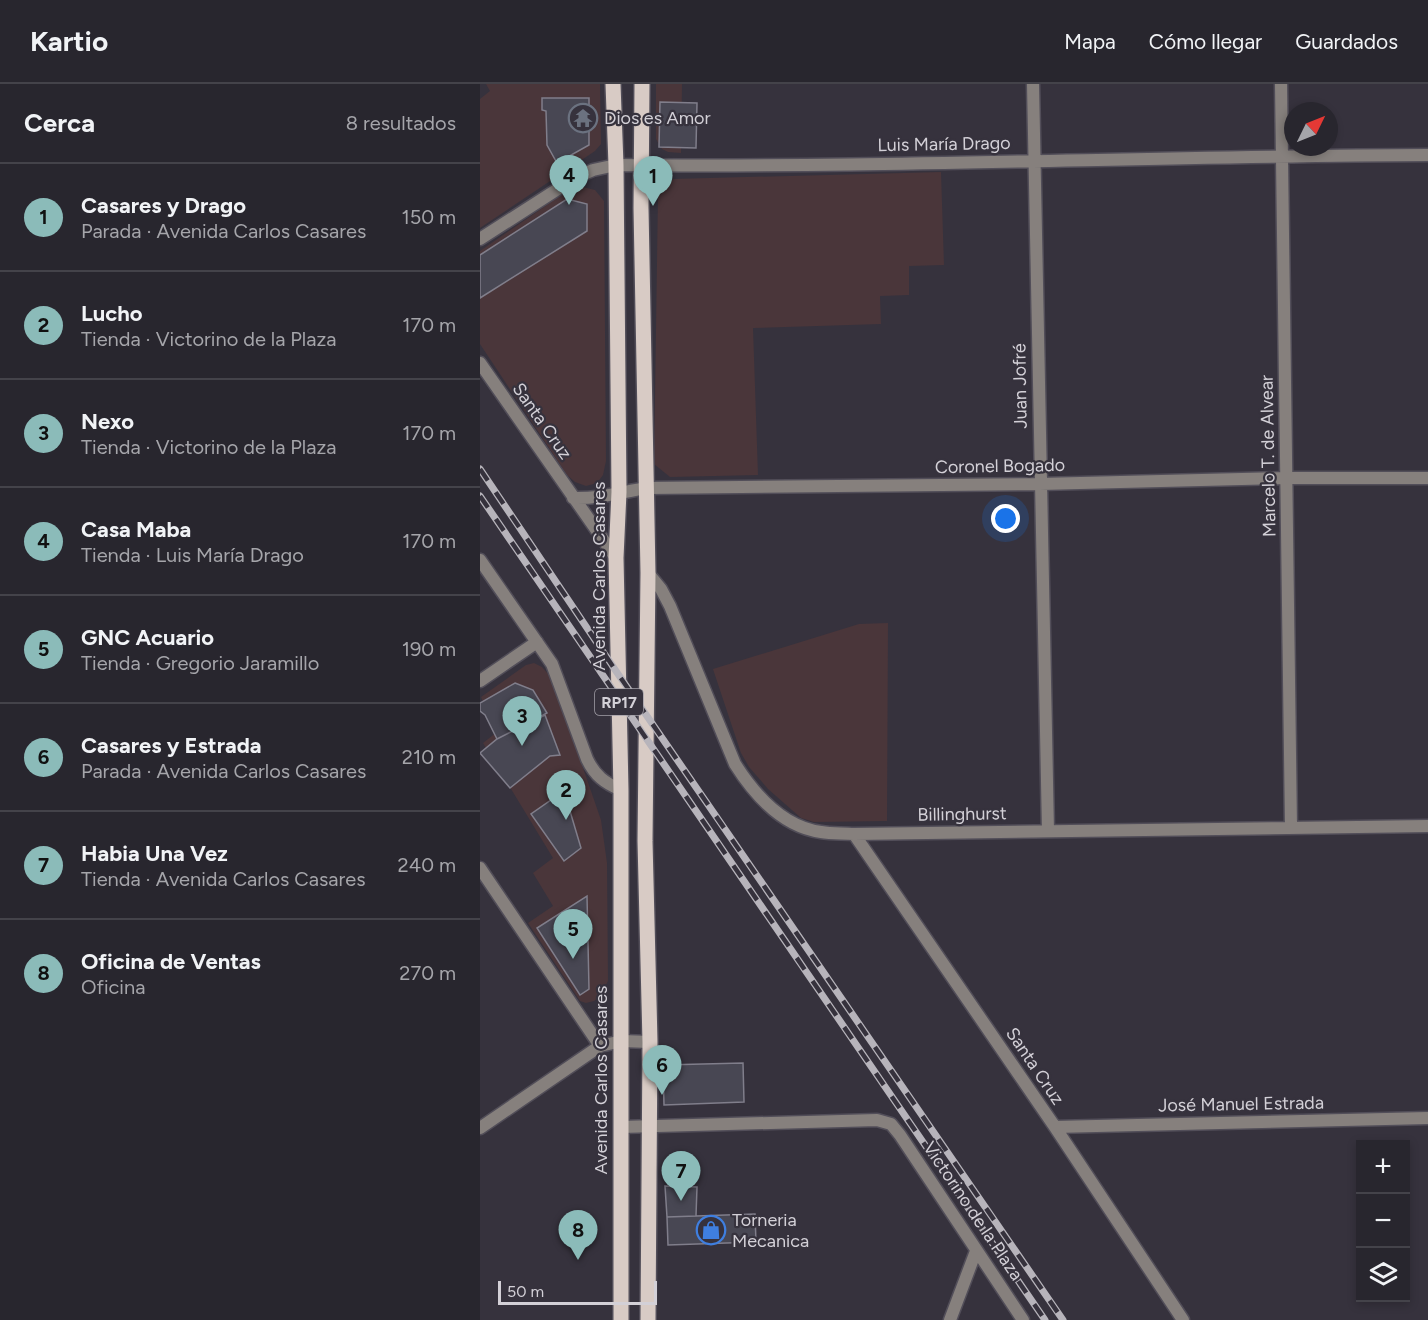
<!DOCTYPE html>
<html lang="es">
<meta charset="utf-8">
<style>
:root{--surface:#28262e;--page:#302e36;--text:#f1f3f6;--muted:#a5a5aa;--line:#44434a;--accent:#8bbbb9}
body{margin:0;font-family:Figtree,sans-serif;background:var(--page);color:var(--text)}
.controls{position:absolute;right:18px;bottom:18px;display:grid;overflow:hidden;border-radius:0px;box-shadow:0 3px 9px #0003}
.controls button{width:54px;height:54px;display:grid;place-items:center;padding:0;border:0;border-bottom:2px solid var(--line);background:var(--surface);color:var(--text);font:30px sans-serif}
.compass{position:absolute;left:804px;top:18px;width:54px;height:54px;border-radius:50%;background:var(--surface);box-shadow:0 3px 9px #0003;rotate:47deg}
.scale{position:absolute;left:18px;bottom:15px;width:159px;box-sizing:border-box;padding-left:6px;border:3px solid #d3d0d7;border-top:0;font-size:16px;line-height:21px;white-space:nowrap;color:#d3d0d7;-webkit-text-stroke:4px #36323d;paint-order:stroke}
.you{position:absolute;left:526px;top:435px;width:21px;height:21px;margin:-15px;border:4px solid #fff;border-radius:50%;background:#1a73e8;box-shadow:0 0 0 9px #1a73e833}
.badge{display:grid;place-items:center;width:39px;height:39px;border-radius:50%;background:var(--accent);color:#111;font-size:20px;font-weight:700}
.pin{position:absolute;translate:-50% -50px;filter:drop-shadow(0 2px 3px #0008)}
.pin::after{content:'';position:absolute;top:32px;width:21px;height:18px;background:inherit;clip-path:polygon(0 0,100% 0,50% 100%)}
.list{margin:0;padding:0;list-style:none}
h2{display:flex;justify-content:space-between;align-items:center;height:78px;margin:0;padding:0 24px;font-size:26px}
h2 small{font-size:20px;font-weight:400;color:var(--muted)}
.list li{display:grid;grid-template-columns:39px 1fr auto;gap:18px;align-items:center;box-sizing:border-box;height:108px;padding:0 24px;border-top:2px solid var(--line)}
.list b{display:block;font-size:22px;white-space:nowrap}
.list p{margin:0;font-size:20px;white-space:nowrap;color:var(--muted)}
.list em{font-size:20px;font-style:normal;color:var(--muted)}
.icon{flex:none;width:33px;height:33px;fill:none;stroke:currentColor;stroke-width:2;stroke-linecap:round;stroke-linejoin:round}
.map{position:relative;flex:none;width:948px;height:1236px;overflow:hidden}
header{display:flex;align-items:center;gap:36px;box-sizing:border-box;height:84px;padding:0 30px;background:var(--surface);border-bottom:2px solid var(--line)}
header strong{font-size:28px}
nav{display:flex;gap:33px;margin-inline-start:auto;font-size:21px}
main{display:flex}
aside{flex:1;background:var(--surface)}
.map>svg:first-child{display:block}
.commercial{fill:#4a363a}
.building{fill:#484753;stroke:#807e8b;stroke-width:1.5}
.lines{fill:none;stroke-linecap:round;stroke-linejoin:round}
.street-casing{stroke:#524e59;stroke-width:15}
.primary-casing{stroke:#524e59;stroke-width:18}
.street{stroke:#86807d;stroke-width:12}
.primary{stroke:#d8cbc5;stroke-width:15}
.rail-casing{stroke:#b7b4bb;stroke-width:7}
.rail{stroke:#36323d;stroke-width:4.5;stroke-dasharray:14;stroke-linecap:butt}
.labels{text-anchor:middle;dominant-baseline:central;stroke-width:4.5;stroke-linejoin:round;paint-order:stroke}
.shield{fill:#36323d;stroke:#a4a1a9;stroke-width:1.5}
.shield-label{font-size:16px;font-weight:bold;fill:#d3d0d7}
.poi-label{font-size:18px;fill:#d3d0d7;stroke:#36323d;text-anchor:start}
.street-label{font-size:18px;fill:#d3d0d7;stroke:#36323d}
</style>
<header>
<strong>Kartio</strong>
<nav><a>Mapa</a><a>Cómo llegar</a><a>Guardados</a></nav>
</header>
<main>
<aside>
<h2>Cerca<small>8 resultados</small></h2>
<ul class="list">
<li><span class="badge">1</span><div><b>Casares y Drago</b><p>Parada · Avenida Carlos Casares</p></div><em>150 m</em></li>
<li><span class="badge">2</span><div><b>Lucho</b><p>Tienda · Victorino de la Plaza</p></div><em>170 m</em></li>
<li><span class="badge">3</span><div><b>Nexo</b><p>Tienda · Victorino de la Plaza</p></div><em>170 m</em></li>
<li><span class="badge">4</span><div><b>Casa Maba</b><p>Tienda · Luis María Drago</p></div><em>170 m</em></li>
<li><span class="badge">5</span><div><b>GNC Acuario</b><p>Tienda · Gregorio Jaramillo</p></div><em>190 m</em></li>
<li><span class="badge">6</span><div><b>Casares y Estrada</b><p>Parada · Avenida Carlos Casares</p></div><em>210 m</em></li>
<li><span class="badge">7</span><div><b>Habia Una Vez</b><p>Tienda · Avenida Carlos Casares</p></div><em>240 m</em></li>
<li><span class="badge">8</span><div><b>Oficina de Ventas</b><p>Oficina</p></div><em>270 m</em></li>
</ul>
</aside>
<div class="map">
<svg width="948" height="1236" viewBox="0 0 948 1236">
<rect width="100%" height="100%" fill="#36323d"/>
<!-- commercial -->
<path class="commercial" d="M 6,0 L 120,0 L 121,60 L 115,67 L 0,144 L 0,15 L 10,7 Z
M 176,0 L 202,0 L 201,69 L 188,68 L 182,65 L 176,55 Z
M 461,88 L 464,181 L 429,182 L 429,211 L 400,212 L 401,240 L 273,244 L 278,391 L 190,393 L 174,380 L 178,111 L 193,95 Z
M 93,103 L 103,103 L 115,106 L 124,117 L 126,377 L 123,391 L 117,399 L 106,402 L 95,398 L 87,391 L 0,260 L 0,167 Z
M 408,539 L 407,737 L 334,738 L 321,734 L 288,705 L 269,683 L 261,669 L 233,585 L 379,540 Z
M 54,579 L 62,583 L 69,591 L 75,603 L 121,736 L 127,779 L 128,897 L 120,912 L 114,917 L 106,919 L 100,917 L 48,839 L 73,822 L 53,789 L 73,774 L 3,659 L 17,648 L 1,613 L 46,581 Z"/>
<!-- building -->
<path class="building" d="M 62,14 L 109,14 L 109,61 L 77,79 L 67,61 L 66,27 L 62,26 Z
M 180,18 L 217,19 L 216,64 L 179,63 Z
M 87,115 L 107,120 L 107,147 L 0,214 L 0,171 Z
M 35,599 L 53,606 L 67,629 L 17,655 L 5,631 L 0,627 L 0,619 Z
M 65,631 L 80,671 L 70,672 L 30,704 L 0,669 L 17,655 Z
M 84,707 L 101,764 L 84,777 L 51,730 Z
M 107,812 L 109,905 L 100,911 L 57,844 Z
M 263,979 L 264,1018 L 184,1021 L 183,981 Z
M 185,1102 L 217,1103 L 216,1132 L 187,1133 Z
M 275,1130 L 276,1158 L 188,1161 L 187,1133 Z"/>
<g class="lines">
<!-- street casing -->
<g class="street-casing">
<path id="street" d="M 553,0 L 568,747
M 801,0 L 811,744
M 0,155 L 95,94 L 113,86 L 136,81 C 407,84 677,72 948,71
M 0,279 L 136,474
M 93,414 C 119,415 141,408 167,404 L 560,400 L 806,394 L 948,394
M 0,476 L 72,580 L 107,675 C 115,692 125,699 141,706
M 168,489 L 181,505 L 190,522 L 255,680 C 274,710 303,743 341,748 C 352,750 363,749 374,750 L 948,742
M 0,597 L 57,558
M 374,750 L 575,1043 L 703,1236
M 0,784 L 120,962
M 141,1043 L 397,1036 L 411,1040 L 420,1051 L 543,1236
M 575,1043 L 948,1034
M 0,1044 L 120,962 L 142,957 L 170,958
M 470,1236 L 496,1167"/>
</g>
<!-- primary casing -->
<g class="primary-casing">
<path id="primary" d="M 133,0 L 136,81 L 139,408 L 136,474 L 141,706 L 141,1236
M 162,0 L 161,124 L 168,489 L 165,757 L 170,958 L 168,1236"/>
</g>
<!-- street -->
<use href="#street" class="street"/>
<!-- primary -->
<use href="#primary" class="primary"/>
<!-- rail casing -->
<g class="rail-casing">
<path id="rail" d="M 0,385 L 138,590 L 583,1236
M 0,412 L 565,1236"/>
</g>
<!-- rail -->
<use href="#rail" class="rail"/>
</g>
<!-- icons -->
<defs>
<g id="temple-ring" transform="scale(1.5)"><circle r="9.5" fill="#36323d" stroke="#6b7280" stroke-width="1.5"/><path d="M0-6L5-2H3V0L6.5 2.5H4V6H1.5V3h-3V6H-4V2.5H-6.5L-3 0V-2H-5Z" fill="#6b7280"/></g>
<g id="shop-ring" transform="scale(1.5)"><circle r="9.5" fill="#36323d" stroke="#3f7fe0" stroke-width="1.5"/><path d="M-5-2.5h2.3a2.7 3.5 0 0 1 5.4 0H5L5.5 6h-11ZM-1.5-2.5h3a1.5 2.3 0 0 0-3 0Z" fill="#3f7fe0"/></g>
</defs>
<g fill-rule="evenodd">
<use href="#temple-ring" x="103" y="34"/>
<use href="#shop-ring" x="231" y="1146"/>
</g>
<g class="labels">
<!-- shield labels -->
<rect class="shield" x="115" y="605" width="48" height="26" rx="4.5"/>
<g class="shield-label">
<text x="139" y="618">RP17</text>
</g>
<!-- poi labels -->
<g class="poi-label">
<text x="124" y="34">Dios es Amor</text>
<text x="252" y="1136">Torneria<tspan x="252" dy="21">Mecanica</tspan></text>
</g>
<!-- street labels -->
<g class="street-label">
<text transform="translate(464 60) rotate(-1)">Luis María Drago</text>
<text transform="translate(540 302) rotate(-91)">Juan Jofré</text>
<text transform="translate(62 337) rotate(55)">Santa Cruz</text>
<text transform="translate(788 372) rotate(-91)">Marcelo T. de Alvear</text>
<text transform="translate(520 382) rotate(-1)">Coronel Bogado</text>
<text transform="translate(119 492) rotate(-90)">Avenida Carlos Casares</text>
<text transform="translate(482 730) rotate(-1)">Billinghurst</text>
<text transform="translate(555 982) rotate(56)">Santa Cruz</text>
<text transform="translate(121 996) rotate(-90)">Avenida Carlos Casares</text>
<text transform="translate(761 1020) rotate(-1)">José Manuel Estrada</text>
<text transform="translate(493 1127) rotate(56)">Victorino de la Plaza</text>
</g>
</g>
</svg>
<div class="controls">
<button>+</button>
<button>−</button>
<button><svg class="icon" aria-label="layers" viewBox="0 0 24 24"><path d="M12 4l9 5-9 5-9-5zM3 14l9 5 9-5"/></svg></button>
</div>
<svg class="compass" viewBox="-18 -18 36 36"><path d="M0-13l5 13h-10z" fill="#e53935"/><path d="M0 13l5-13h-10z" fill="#a5a5aa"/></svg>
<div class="scale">50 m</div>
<div class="you"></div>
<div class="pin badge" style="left:173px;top:122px">1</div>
<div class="pin badge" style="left:86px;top:736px">2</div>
<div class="pin badge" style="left:42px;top:662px">3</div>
<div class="pin badge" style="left:89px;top:121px">4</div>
<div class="pin badge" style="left:93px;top:875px">5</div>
<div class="pin badge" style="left:182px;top:1011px">6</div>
<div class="pin badge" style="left:201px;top:1117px">7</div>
<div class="pin badge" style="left:98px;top:1176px">8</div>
</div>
</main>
